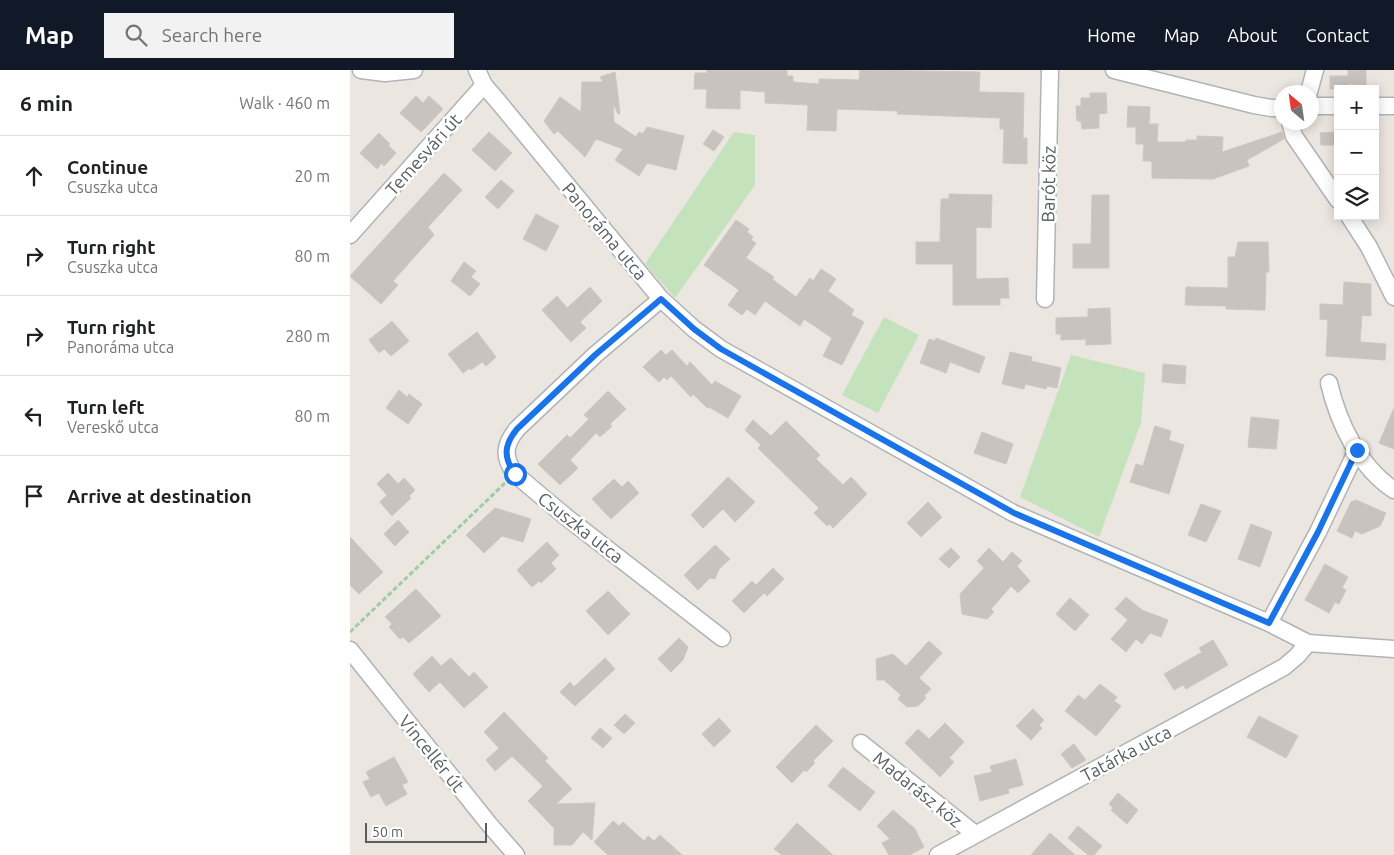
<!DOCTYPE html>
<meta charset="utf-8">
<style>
:root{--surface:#fff;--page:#f2f2f2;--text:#202124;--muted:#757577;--line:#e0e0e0;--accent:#111827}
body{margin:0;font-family:Ubuntu,sans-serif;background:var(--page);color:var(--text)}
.controls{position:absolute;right:15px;top:15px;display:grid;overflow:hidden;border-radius:0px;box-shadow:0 2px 12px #0003}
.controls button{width:45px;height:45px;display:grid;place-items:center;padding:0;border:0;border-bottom:1px solid var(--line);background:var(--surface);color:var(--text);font:25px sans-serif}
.compass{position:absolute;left:924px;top:15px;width:45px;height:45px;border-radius:50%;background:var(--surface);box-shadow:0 2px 12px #0003;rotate:331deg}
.scale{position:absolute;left:15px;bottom:12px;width:122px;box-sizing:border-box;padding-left:5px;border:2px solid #585d60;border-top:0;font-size:14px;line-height:18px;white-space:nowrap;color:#585d60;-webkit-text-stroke:4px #fff;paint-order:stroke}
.stop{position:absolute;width:15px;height:15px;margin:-11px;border:4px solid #1a73e8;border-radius:50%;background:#fff}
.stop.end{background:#1a73e8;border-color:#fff;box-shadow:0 1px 5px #0008}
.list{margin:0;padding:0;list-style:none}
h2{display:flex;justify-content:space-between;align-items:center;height:65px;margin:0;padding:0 20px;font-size:21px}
h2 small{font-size:16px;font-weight:400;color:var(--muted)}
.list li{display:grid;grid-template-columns:32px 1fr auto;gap:15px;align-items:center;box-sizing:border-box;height:80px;padding:0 20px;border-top:1px solid var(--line)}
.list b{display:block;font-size:19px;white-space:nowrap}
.list p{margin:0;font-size:16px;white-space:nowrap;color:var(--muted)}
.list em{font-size:16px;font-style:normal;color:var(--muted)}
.icon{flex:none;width:28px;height:28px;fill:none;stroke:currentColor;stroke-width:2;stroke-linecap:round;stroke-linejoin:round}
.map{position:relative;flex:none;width:1044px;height:785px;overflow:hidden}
header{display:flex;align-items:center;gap:30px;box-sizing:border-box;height:70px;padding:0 25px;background:var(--accent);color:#fff}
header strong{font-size:24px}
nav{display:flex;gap:28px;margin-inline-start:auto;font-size:18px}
.search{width:350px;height:45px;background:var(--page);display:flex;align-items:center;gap:12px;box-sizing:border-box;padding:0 18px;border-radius:0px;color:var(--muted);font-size:19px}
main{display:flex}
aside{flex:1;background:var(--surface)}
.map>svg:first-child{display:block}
.grass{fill:#c4e2bc}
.building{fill:#c8c3bf;stroke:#cfc6be}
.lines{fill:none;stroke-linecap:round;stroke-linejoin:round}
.street-casing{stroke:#b0b4b7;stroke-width:19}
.path{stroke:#9dcea0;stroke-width:3;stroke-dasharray:5 2.5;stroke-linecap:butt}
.street{stroke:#fff;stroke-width:16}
.route{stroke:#1a73e8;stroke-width:6}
.labels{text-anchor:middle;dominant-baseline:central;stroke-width:5;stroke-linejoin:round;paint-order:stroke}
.street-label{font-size:18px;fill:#585d60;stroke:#fff}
</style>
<header>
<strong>Map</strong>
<div class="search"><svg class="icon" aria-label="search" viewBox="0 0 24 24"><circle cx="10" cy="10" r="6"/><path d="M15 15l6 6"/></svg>Search here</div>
<nav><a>Home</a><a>Map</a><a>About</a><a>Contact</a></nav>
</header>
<main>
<aside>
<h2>6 min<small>Walk · 460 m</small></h2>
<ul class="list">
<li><svg class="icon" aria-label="ahead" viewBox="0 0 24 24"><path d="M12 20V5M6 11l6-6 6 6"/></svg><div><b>Continue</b><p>Csuszka utca</p></div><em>20 m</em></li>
<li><svg class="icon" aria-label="right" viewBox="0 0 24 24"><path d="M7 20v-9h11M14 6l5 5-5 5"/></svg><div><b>Turn right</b><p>Csuszka utca</p></div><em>80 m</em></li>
<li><svg class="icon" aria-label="right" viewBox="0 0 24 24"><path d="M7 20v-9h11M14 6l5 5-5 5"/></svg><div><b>Turn right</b><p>Panoráma utca</p></div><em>280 m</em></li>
<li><svg class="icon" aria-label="left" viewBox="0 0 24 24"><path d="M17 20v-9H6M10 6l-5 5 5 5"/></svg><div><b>Turn left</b><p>Vereskő utca</p></div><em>80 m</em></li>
<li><svg class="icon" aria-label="arrive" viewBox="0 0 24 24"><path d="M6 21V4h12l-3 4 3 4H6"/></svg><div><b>Arrive at destination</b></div></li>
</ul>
</aside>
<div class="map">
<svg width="1044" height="785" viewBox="0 0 1044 785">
<rect width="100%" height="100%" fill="#ebe6df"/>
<!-- grass -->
<path class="grass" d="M 384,62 L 405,65 L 405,115 L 325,228 L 295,194 Z
M 534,247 L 569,265 L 528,343 L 492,325 Z
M 721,285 L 795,303 L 791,353 L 749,467 L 670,427 Z"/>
<!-- building -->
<path class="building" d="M 357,0 L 437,0 L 437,6 L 443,6 L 443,12 L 469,14 L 469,9 L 509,10 L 510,0 L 630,2 L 629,22 L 674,23 L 673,68 L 677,68 L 677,94 L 653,93 L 654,59 L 650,59 L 650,48 L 547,44 L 548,41 L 487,39 L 486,61 L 457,60 L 458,35 L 415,33 L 415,22 L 390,20 L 390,39 L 356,38 L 357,19 L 344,19 L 345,3 L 357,3 Z
M 998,0 L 1016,0 L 1016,15 L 998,14 L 998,19 L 980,19 L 980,6 L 998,6 Z
M 265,2 L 270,43 L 268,44 L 263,33 L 264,52 L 286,67 L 289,62 L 293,64 L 297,57 L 334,66 L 326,100 L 297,93 L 289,106 L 265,90 L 273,79 L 246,69 L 235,87 L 208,61 L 204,64 L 194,51 L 210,27 L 231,42 L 232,12 L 253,12 L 250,7 Z
M 740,23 L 756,23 L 757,43 L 749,44 L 749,58 L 732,59 L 731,51 L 727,51 L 726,36 L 731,36 L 731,28 L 740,28 Z
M 66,26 L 73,33 L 79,26 L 93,39 L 71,62 L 50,43 Z
M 778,36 L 800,37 L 799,54 L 808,54 L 807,72 L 836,72 L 836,70 L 847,70 L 847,66 L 873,67 L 872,82 L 932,62 L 934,69 L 897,90 L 899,96 L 863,109 L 802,108 L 802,91 L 793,91 L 794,74 L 786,74 L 786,57 L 777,57 Z
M 363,60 L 374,67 L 364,81 L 353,74 Z
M 139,62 L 162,83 L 145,101 L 122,80 Z
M 988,62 L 988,75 L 971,75 L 970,63 Z
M 29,63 L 40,74 L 38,75 L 46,83 L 34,96 L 32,93 L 27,99 L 10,83 Z
M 94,103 L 112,120 L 78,157 L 84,165 L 43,211 L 48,215 L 31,234 L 0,206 Z
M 151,110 L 164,121 L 148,139 L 135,127 Z
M 599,124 L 642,125 L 641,158 L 626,157 L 626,209 L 658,208 L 659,228 L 650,228 L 650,235 L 603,235 L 603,194 L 566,194 L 566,172 L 590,172 L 591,129 L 599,129 Z
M 742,125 L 759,125 L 759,198 L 723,198 L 723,174 L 741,174 Z
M 186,144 L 209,156 L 196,181 L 173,169 Z
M 386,150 L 399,159 L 397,162 L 403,167 L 401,170 L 406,173 L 396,188 L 424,207 L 422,209 L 446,227 L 460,208 L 463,211 L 471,199 L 486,209 L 478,221 L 504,240 L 501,245 L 514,252 L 492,295 L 473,286 L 482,268 L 454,249 L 450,256 L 415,231 L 405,245 L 397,239 L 392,245 L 378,235 L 389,220 L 354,195 Z
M 888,172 L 918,172 L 919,202 L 916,202 L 915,240 L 876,239 L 876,236 L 835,235 L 836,217 L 878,218 L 878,187 L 885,187 Z
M 114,192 L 126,201 L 121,207 L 130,214 L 120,226 L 101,211 Z
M 994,212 L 1021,214 L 1021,246 L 1012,245 L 1010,272 L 1036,274 L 1035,290 L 976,286 L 978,250 L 970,249 L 970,234 L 993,235 Z
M 240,217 L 252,231 L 230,252 L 236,258 L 221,272 L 192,240 L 207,226 L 217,238 Z
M 760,238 L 761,274 L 736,275 L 736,269 L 711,270 L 711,264 L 706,264 L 706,248 L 738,247 L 738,239 Z
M 42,251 L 59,271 L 41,286 L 34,279 L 29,283 L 19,270 Z
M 127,262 L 146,287 L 136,296 L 132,292 L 121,300 L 120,298 L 113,303 L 98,284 Z
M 586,268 L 635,287 L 629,303 L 600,292 L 596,303 L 570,293 L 579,269 L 585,271 Z
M 311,280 L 316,285 L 322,280 L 337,296 L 340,292 L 362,315 L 365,311 L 391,326 L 378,348 L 359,337 L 357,338 L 343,324 L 341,327 L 321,306 L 317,310 L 314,307 L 309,312 L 293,297 Z
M 660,282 L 682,287 L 681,291 L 711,298 L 707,318 L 697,316 L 696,319 L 675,314 L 674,319 L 652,314 Z
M 813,294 L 836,296 L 835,314 L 812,312 Z
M 49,320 L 57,327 L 59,324 L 72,334 L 58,354 L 36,338 Z
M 258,321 L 276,339 L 260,354 L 262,356 L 250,367 L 246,363 L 220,390 L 228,398 L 210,415 L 188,394 L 217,365 L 220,368 L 239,349 L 234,345 Z
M 1044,338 L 1044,379 L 1029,373 Z
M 901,347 L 929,350 L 926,379 L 898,377 Z
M 403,350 L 421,366 L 436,351 L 470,385 L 466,389 L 493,415 L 501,407 L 517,424 L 483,458 L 480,454 L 477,456 L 464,443 L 469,438 L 408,378 L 411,375 L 395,360 Z
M 805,356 L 821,361 L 819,370 L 834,375 L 819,424 L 780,412 L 786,394 L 793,396 Z
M 632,362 L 663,374 L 656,394 L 624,383 Z
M 38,403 L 48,414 L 54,408 L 65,420 L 59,426 L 61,428 L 42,446 L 30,432 L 37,425 L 27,414 Z
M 378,407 L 405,432 L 385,452 L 373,439 L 353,458 L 341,445 Z
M 264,409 L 272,417 L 278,411 L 289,423 L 261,449 L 242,429 Z
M 1006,430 L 1036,443 L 1030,456 L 1012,464 L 1005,461 L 1002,468 L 987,461 L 1001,432 Z
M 578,432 L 592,447 L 571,467 L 557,453 Z
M 851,434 L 871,441 L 856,472 L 838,465 Z
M 145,438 L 181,449 L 173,472 L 152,466 L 134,483 L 116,465 Z
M 48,450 L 59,462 L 45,476 L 34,464 Z
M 901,454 L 922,462 L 910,497 L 888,489 Z
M 0,467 L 33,502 L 9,524 L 0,515 Z
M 197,472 L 209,485 L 201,493 L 206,499 L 191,513 L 189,511 L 182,517 L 167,500 Z
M 365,475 L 380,489 L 369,499 L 365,509 L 360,508 L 348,520 L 334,505 Z
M 601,478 L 610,487 L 599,498 L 589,489 Z
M 639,478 L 653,492 L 662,482 L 672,491 L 667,496 L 680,511 L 668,523 L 661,516 L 641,539 L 644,542 L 637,549 L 612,544 L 610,524 L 634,498 L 627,491 Z
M 975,494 L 998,507 L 992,518 L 996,520 L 989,534 L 985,532 L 979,543 L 955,530 Z
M 423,498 L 434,509 L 417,526 L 414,523 L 394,543 L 382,531 L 402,511 L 406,515 Z
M 66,519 L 91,546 L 59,573 L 53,567 L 50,569 L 39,557 L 42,554 L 35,547 Z
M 258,521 L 280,544 L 258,565 L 236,541 Z
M 776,527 L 792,540 L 818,550 L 811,567 L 800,563 L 792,574 L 786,569 L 776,582 L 761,569 L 778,550 L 765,539 Z
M 720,528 L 739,545 L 725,561 L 706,544 Z
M 329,568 L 338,577 L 333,590 L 321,602 L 308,589 Z
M 863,570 L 878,595 L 836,619 L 833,615 L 824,620 L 814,604 L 852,582 L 849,578 Z
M 579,571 L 592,583 L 569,608 L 581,619 L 574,626 L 576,628 L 568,636 L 557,637 L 548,629 L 551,625 L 534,610 L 527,610 L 526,589 L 543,584 L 556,596 Z
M 82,586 L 91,596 L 101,588 L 119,607 L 124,602 L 138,617 L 114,638 L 90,612 L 79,622 L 63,604 Z
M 255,588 L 265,599 L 225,636 L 210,622 L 220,612 L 224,617 Z
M 750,614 L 767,627 L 764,631 L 771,636 L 746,666 L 715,641 L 728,625 L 735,630 Z
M 683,639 L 694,650 L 689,655 L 692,658 L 681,670 L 666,656 Z
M 154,642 L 198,688 L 195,691 L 222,719 L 206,734 L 245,733 L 242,770 L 233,762 L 222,775 L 204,775 L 204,758 L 178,731 L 193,716 L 162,686 L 145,701 L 136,690 L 149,678 L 134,662 Z
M 275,644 L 285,653 L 274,664 L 264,655 Z
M 909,646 L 948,666 L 936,688 L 897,667 Z
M 369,648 L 381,661 L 364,677 L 352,664 Z
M 595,653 L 614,672 L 599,688 L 604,692 L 590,707 L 555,673 L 568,659 L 579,669 Z
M 466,655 L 483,671 L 463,691 L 465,693 L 456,702 L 454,700 L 442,713 L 426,697 Z
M 250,658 L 262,668 L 253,678 L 241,668 Z
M 724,674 L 736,690 L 722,698 L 711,684 Z
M 44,687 L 58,712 L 52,715 L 57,724 L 36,736 L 29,723 L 21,727 L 13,712 L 20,709 L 16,702 Z
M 666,689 L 673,715 L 658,719 L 659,723 L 630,731 L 624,706 L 642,702 L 640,696 Z
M 493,697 L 525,722 L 510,741 L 478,716 Z
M 768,723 L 788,740 L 777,754 L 761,740 L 763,738 L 759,734 Z
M 543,740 L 565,759 L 574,777 L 560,785 L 539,785 L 532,773 L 540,769 L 527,756 Z
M 263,751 L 269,756 L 273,752 L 294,771 L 298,766 L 304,771 L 310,765 L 332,785 L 258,785 L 244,772 Z
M 447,753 L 483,785 L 432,785 L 424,779 Z
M 728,756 L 752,776 L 744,785 L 738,785 L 718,768 Z
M 700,763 L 725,785 L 681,785 Z"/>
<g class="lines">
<!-- street casing -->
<g class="street-casing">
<path id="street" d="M 11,0 L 35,3 L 64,0
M 127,0 L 134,15 L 151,35 L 311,229 L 344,259 L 371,279 L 663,443 L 919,553 L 958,573 L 1044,579
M 764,0 L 904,35 L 921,38 L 932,38
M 959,22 L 965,0
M 962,36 L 988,36
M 1025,36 L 1044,36
M 940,52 L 944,66 L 988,130
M 999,146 L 1019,177 L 1044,227
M 0,165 L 134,15
M 311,229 L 245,285 L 167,359 C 154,375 153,387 165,404 L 215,446 L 372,568
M 695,229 L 700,0
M 979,313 C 988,352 1009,397 1044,420
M 919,553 L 968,462 L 1007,380
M 0,580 L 139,754 L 166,785
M 511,673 L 625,764
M 588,785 L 934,597 L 947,586 L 958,573"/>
</g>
<!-- path -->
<path class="path" d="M 0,562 L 155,413"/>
<!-- street -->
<use href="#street" class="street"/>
</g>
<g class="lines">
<!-- route -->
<path class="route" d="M 165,404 C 153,387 154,375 167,359 L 245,285 L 311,229 L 344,259 L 371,279 L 664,443 L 919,553 L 968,462 L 1007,380"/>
</g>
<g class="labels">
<!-- street labels -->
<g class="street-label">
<text transform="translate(73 84) rotate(-48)">Temesvári út</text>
<text transform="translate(698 114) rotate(-89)">Barót köz</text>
<text transform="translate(255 161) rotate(50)">Panoráma utca</text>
<text transform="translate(231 457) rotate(38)">Csuszka utca</text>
<text transform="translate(82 683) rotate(51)">Vincellér út</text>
<text transform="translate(776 683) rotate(-28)">Tatárka utca</text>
<text transform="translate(568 719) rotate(39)">Madarász köz</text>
</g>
</g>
</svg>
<div class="controls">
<button>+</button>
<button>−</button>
<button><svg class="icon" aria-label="layers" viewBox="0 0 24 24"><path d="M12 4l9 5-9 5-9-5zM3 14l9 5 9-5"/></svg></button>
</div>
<svg class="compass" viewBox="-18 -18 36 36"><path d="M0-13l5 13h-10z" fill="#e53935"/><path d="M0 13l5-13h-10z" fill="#757577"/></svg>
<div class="scale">50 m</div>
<div class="stop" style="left:165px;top:404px"></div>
<div class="stop end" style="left:1007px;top:380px"></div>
</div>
</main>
